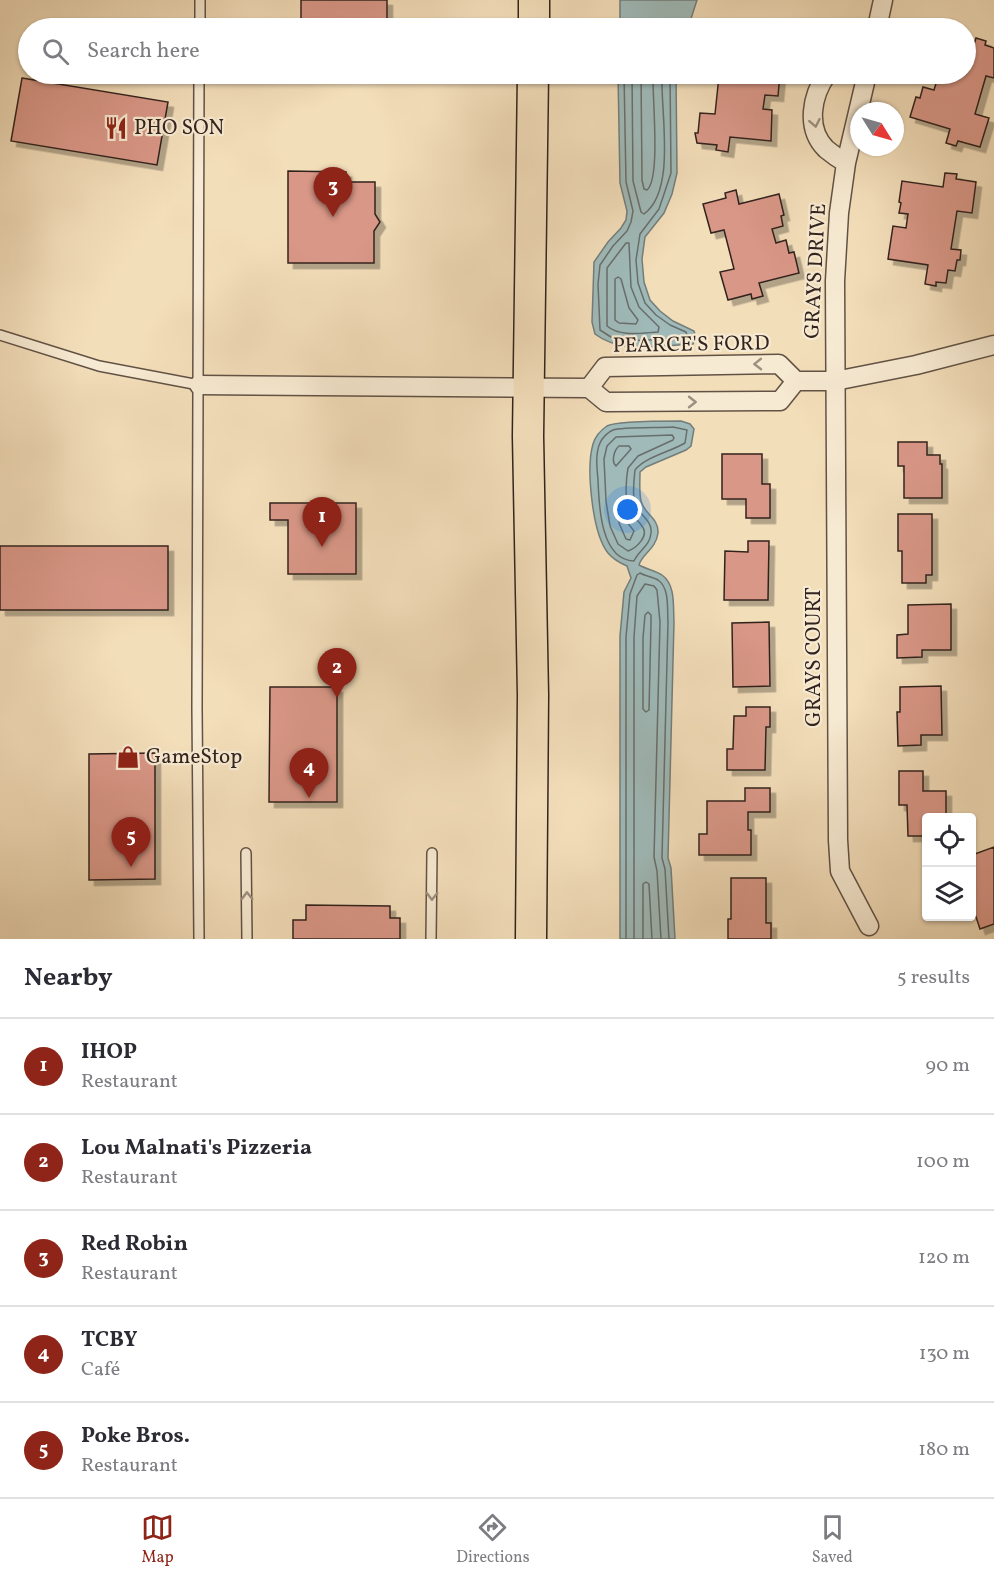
<!DOCTYPE html>
<meta charset="utf-8">
<style>
:root{--surface:#fff;--page:#f2f2f3;--text:#2b2b33;--muted:#7c7c81;--line:#e1e1e2;--accent:#8f2418}
body{margin:0;font-family:Vollkorn,serif;background:var(--page);color:var(--text)}
.controls{position:absolute;right:18px;bottom:18px;display:grid;overflow:hidden;border-radius:6px;box-shadow:0 2px 4px #0004}
.controls button{width:54px;height:54px;display:grid;place-items:center;padding:0;border:0;border-bottom:2px solid var(--line);background:var(--surface);color:var(--text);font:30px sans-serif}
.compass{position:absolute;left:850px;top:102px;width:54px;height:54px;border-radius:50%;background:var(--surface);box-shadow:0 2px 4px #0004;rotate:127deg}
.you{position:absolute;left:628px;top:510px;width:21px;height:21px;margin:-15px;border:4px solid #fff;border-radius:50%;background:#1a73e8;box-shadow:0 0 0 9px #1a73e833}
.badge{display:grid;place-items:center;width:39px;height:39px;border-radius:50%;background:var(--accent);color:#fff;font-size:20px;font-weight:700}
.pin{position:absolute;translate:-50% -50px;filter:drop-shadow(0 2px 3px #0008)}
.pin::after{content:'';position:absolute;top:32px;width:21px;height:18px;background:inherit;clip-path:polygon(0 0,100% 0,50% 100%)}
.list{margin:0;padding:0;list-style:none}
h2{display:flex;justify-content:space-between;align-items:center;height:78px;margin:0;padding:0 24px;font-size:26px}
h2 small{font-size:20px;font-weight:400;color:var(--muted)}
.list li{display:grid;grid-template-columns:39px 1fr auto;gap:18px;align-items:center;box-sizing:border-box;height:96px;padding:0 24px;border-top:2px solid var(--line)}
.list b{display:block;font-size:22px;white-space:nowrap}
.list p{margin:0;font-size:20px;white-space:nowrap;color:var(--muted)}
.list em{font-size:20px;font-style:normal;color:var(--muted)}
.icon{flex:none;width:33px;height:33px;fill:none;stroke:currentColor;stroke-width:2;stroke-linecap:round;stroke-linejoin:round}
.map{position:relative;flex:none;width:994px;height:939px;overflow:hidden}
.search{position:absolute;background:var(--surface);box-shadow:0 2px 4px #0004;left:18px;right:18px;top:18px;height:66px;display:flex;align-items:center;gap:15px;box-sizing:border-box;padding:0 21px;border-radius:33px;color:var(--muted);font-size:22px}
.sheet{height:558px;background:var(--surface)}
nav{display:flex;justify-content:space-around;align-items:center;box-sizing:border-box;height:84px;border-top:2px solid var(--line);background:var(--surface);font-size:16px;color:var(--muted)}
nav a{display:grid;justify-items:center;gap:3px}
nav .on{color:var(--accent)}
.map>svg:first-child{display:block}
.water{fill:#9fbab9;stroke:#737e7b;stroke-width:1.5}
.lines{fill:none;stroke-linecap:round;stroke-linejoin:round}
.shore{stroke:#686e6c;stroke-width:1.5}
.building{fill:#d99787;stroke:#32231e;stroke-width:1.5;filter:url(#shadow)}
.lane-casing{stroke:#625245;stroke-width:12}
.street-casing{stroke:#625245;stroke-width:21}
.primary-casing{stroke:#32231e;stroke-width:33}
.lane{stroke:#f7ead2;stroke-width:9}
.street{stroke:#f7ead2;stroke-width:18}
.primary{stroke:#f3deba;stroke-width:30}
.oneway{stroke:#9e9081}
.labels{text-anchor:middle;dominant-baseline:central;stroke-width:4.5;stroke-linejoin:round;paint-order:stroke}
.poi-label{font-size:21px;fill:#32231e;stroke:#f7ead2;text-anchor:start}
.street-label{font-size:21px;fill:#32231e;stroke:#f7ead2}
</style>
<div class="map">
<svg width="994" height="939" viewBox="0 0 994 939">
<defs>
<filter id="shadow"><feDropShadow dx="5.5" dy="5.5" stdDeviation="0" flood-color="#0004"/></filter>
</defs>
<rect width="100%" height="100%" fill="#f3deba"/>
<filter id="stains"><feTurbulence type="fractalNoise" baseFrequency=".00333" numOctaves="4"/><feColorMatrix values="0 0 0 0 .2 0 0 0 0 .09 0 0 0 0 .02 0 0 0 .5 -.17"/></filter>
<radialGradient id="worn" r=".72"><stop offset=".6" stop-color="#630" stop-opacity="0"/><stop offset="1" stop-color="#630" stop-opacity=".3"/></radialGradient>
<!-- water -->
<path class="water" d="M 620,0 L 697,0 L 688,28 L 620,28 Z
M 618,74 L 676,74 L 677,173 L 672,194 L 664,213 L 645,237 L 642,259 L 644,282 L 650,300 L 660,311 L 673,321 L 694,331 L 696,337 L 693,344 C 661,345 622,355 595,334 L 592,322 L 594,262 L 608,242 L 621,228 L 626,220 L 627,211 L 620,183 Z
M 681,421 L 690,424 L 694,429 L 691,446 L 686,450 L 646,467 L 640,472 C 640,481 639,492 641,501 C 644,514 659,518 658,533 C 656,549 642,554 639,565 C 646,569 656,571 662,575 C 676,585 673,607 674,622 L 668,858 L 671,868 L 675,939 L 620,939 L 620,636 L 624,592 L 631,578 L 627,566 C 620,563 613,559 608,553 C 592,533 586,468 593,444 C 595,437 601,430 607,426 C 615,421 669,421 681,421 Z"/>
<g class="lines">
<!-- shore -->
<path class="shore" d="M 624,74 L 626,182 L 633,211 L 631,222 L 627,231 L 613,246 L 600,265 L 598,284 L 600,330 L 614,339 L 628,341 L 684,338 L 687,335 L 686,332 L 670,325 L 656,315 L 645,303 L 638,283 L 636,260 L 640,234 L 659,209 L 671,173 L 670,74
M 632,74 L 633,181 L 641,212 L 644,214 C 677,190 660,110 662,74
M 641,74 L 642,180 L 644,189 L 647,190 C 661,178 652,96 653,74
M 629,243 L 631,287 L 639,307 L 659,327 L 658,332 C 641,333 620,337 607,326 L 607,268 L 626,243 Z
M 618,277 L 621,279 L 629,308 L 638,320 L 636,324 L 619,323 L 615,320 L 615,279 Z
M 673,427 L 687,430 L 685,443 C 670,452 645,457 635,470 C 634,480 632,494 635,504 C 639,515 653,521 651,533 C 650,546 639,550 634,561 C 600,560 599,504 598,480 C 597,468 595,454 600,443 C 602,438 608,432 613,430 C 622,427 660,428 673,427 Z
M 672,435 L 674,438 L 673,440 L 638,456 L 628,468 C 626,479 625,496 628,506 C 631,515 637,519 642,526 C 650,536 636,548 628,551 L 618,544 L 610,526 L 606,501 L 604,459 L 607,446 L 616,437 Z
M 619,446 L 629,446 L 631,449 L 616,466 C 611,462 614,450 619,446 Z
M 620,517 L 623,517 L 634,531 L 630,540 L 626,539 L 619,523 Z
M 648,612 L 651,615 L 651,623 L 649,710 L 646,712 L 643,709 L 643,638 L 645,615 Z
M 626,939 L 626,637 L 630,594 L 637,575 L 640,573 C 645,576 653,577 658,580 C 670,588 667,610 668,622 L 662,858 L 665,869 L 669,939
M 634,939 L 634,637 L 637,596 L 645,584 L 654,586 L 657,590 L 660,622 L 654,857 L 657,871 L 661,939
M 643,939 L 643,884 L 646,882 L 649,884 L 652,939"/>
</g>
<!-- building -->
<path class="building" d="M 301,0 L 387,0 L 387,26 L 301,27 Z
M 976,38 L 986,41 L 985,45 L 994,48 L 994,78 L 986,76 L 975,114 L 989,118 L 980,147 L 958,141 L 956,146 L 946,143 L 950,129 L 910,117 L 916,97 L 920,98 L 923,87 L 934,90 L 938,77 L 927,74 L 966,74 L 966,49 L 972,51 Z
M 709,74 L 780,74 L 778,96 L 765,95 L 763,109 L 772,110 L 771,141 L 730,137 L 728,152 L 716,150 L 717,145 L 697,143 L 695,133 L 698,133 L 700,113 L 715,114 L 719,76 Z
M 22,78 L 168,102 L 157,165 L 11,141 Z
M 288,171 L 346,172 L 345,182 L 375,182 L 375,214 L 380,222 L 374,231 L 374,263 L 288,263 Z
M 945,173 L 957,174 L 956,179 L 976,182 L 972,213 L 957,211 L 951,249 L 961,250 L 960,260 L 957,260 L 955,271 L 948,270 L 946,283 L 936,282 L 936,286 L 925,284 L 928,265 L 888,259 L 893,226 L 906,228 L 908,214 L 899,213 L 901,203 L 899,202 L 902,181 L 943,187 Z
M 736,190 L 739,204 L 779,194 L 784,215 L 781,216 L 783,226 L 772,229 L 776,243 L 786,240 L 789,253 L 794,252 L 799,273 L 759,283 L 763,296 L 752,299 L 751,294 L 728,300 L 720,272 L 734,269 L 724,230 L 711,233 L 703,204 L 726,198 L 725,193 Z
M 898,442 L 927,442 L 927,455 L 940,455 L 940,464 L 942,464 L 942,498 L 904,498 L 904,466 L 898,466 Z
M 722,454 L 762,454 L 762,484 L 770,484 L 770,518 L 746,518 L 746,499 L 722,499 Z
M 270,503 L 356,503 L 356,574 L 288,574 L 288,520 L 270,520 Z
M 898,514 L 932,514 L 932,575 L 926,575 L 926,583 L 902,583 L 902,551 L 898,551 Z
M 748,541 L 769,541 L 768,600 L 724,600 L 725,551 L 748,552 Z
M 0,546 L 168,546 L 168,610 L 0,610 Z
M 951,604 L 951,650 L 922,650 L 922,657 L 897,658 L 897,635 L 908,634 L 908,605 Z
M 769,622 L 770,686 L 733,687 L 732,623 Z
M 941,686 L 942,735 L 921,735 L 921,745 L 898,746 L 897,712 L 900,712 L 900,687 Z
M 270,687 L 337,687 L 337,802 L 269,802 Z
M 746,707 L 770,707 L 770,727 L 766,727 L 765,770 L 727,770 L 727,749 L 733,749 L 734,716 L 746,716 Z
M 155,753 L 155,879 L 89,880 L 89,754 Z
M 899,771 L 923,771 L 923,791 L 946,791 L 946,818 L 926,818 L 926,836 L 908,836 L 907,805 L 899,805 Z
M 745,788 L 770,788 L 770,812 L 748,812 L 748,830 L 751,830 L 751,855 L 699,855 L 699,834 L 707,834 L 707,801 L 745,801 Z
M 994,847 L 994,924 L 980,929 L 972,905 L 972,855 Z
M 731,878 L 766,878 L 766,923 L 771,923 L 771,939 L 728,939 L 728,919 L 731,919 Z
M 306,905 L 390,906 L 390,918 L 400,918 L 400,939 L 293,939 L 293,920 L 306,920 Z"/>
<g class="lines">
<!-- lane casing -->
<g class="lane-casing">
<path id="lane" d="M 200,28 L 200,0
M 0,335 L 99,366 L 199,385
M 246,853 L 247,939
M 199,939 L 197,708 L 199,74
M 431,939 L 432,853"/>
</g>
<!-- street casing -->
<g class="street-casing">
<path id="street" d="M 877,28 L 883,0
M 827,74 C 812,95 805,128 826,149 C 832,154 839,159 846,163
M 867,74 L 846,163 L 839,213 L 835,281 L 838,840 L 840,871 L 869,926
M 199,385 L 589,388 L 606,402 L 780,401 L 796,381
M 589,388 L 605,367 L 779,364 L 796,381 L 835,381 L 916,365 L 994,345"/>
</g>
<!-- primary casing -->
<g class="primary-casing">
<path id="primary" d="M 534,28 L 534,0
M 531,939 L 533,695 L 528,436 L 533,74"/>
</g>
<!-- lane -->
<use href="#lane" class="lane"/>
<!-- street -->
<use href="#street" class="street"/>
<!-- primary -->
<use href="#primary" class="primary"/>
</g>
<!-- one-way arrows -->
<defs><path id="oneway-chevron" d="M-2-3.5L2.5 0L-2 3.5" fill="none" stroke-width="1.6" stroke-linecap="round" stroke-linejoin="round" transform="scale(1.5)"/></defs>
<g class="oneway">
<use href="#oneway-chevron" transform="translate(815 123) rotate(79)"/>
<use href="#oneway-chevron" transform="translate(758 364) rotate(179)"/>
<use href="#oneway-chevron" transform="translate(692 402)"/>
<use href="#oneway-chevron" transform="translate(247 896) rotate(-91)"/>
<use href="#oneway-chevron" transform="translate(432 896) rotate(91)"/>
</g>
<!-- icons -->
<defs>
<g id="restaurant-bare" transform="scale(1.8)"><path d="M-5-6h1v4h1v-4h1v4h1v-4h1v5L-1.5 .5V6h-2V.5L-5-1ZM5-6V6H3V1.5H1.5Q1.5-4 5-6Z" fill="#8f2418" stroke="#f7ead2" stroke-width="2.5" paint-order="stroke"/></g>
<g id="shop-bare" transform="scale(1.8)"><path d="M-5-2.5h2.3a2.7 3.5 0 0 1 5.4 0H5L5.5 6h-11ZM-1.5-2.5h3a1.5 2.3 0 0 0-3 0Z" fill="#8f2418" stroke="#f7ead2" stroke-width="2.5" paint-order="stroke"/></g>
</defs>
<g fill-rule="evenodd">
<use href="#restaurant-bare" x="116" y="128"/>
<use href="#shop-bare" x="128" y="757"/>
</g>
<g class="labels">
<!-- poi labels -->
<g class="poi-label">
<text x="134" y="128">PHO SON</text>
<text x="146" y="757">GameStop</text>
</g>
<!-- street labels -->
<g class="street-label">
<text transform="translate(816 271) rotate(-87)">GRAYS DRIVE</text>
<text transform="translate(691 345) rotate(-1)">PEARCE'S FORD</text>
<text transform="translate(814 657) rotate(-90)">GRAYS COURT</text>
</g>
</g>
<rect width="100%" height="100%" filter="url(#stains)"/>
<rect width="100%" height="100%" fill="url(#worn)"/>
</svg>
<div class="controls">
<button><svg class="icon" aria-label="locate" viewBox="0 0 24 24"><circle cx="12" cy="12" r="6"/><path d="M12 2v4M12 18v4M2 12h4M18 12h4"/></svg></button>
<button><svg class="icon" aria-label="layers" viewBox="0 0 24 24"><path d="M12 4l9 5-9 5-9-5zM3 14l9 5 9-5"/></svg></button>
</div>
<svg class="compass" viewBox="-18 -18 36 36"><path d="M0-13l5 13h-10z" fill="#e53935"/><path d="M0 13l5-13h-10z" fill="#7c7c81"/></svg>
<div class="you"></div>
<div class="pin badge" style="left:322px;top:547px">1</div>
<div class="pin badge" style="left:337px;top:698px">2</div>
<div class="pin badge" style="left:333px;top:217px">3</div>
<div class="pin badge" style="left:309px;top:798px">4</div>
<div class="pin badge" style="left:131px;top:867px">5</div>
<div class="search"><svg class="icon" aria-label="search" viewBox="0 0 24 24"><circle cx="10" cy="10" r="6"/><path d="M15 15l6 6"/></svg>Search here</div>
</div>
<section class="sheet">
<h2>Nearby<small>5 results</small></h2>
<ul class="list">
<li><span class="badge">1</span><div><b>IHOP</b><p>Restaurant</p></div><em>90 m</em></li>
<li><span class="badge">2</span><div><b>Lou Malnati's Pizzeria</b><p>Restaurant</p></div><em>100 m</em></li>
<li><span class="badge">3</span><div><b>Red Robin</b><p>Restaurant</p></div><em>120 m</em></li>
<li><span class="badge">4</span><div><b>TCBY</b><p>Café</p></div><em>130 m</em></li>
<li><span class="badge">5</span><div><b>Poke Bros.</b><p>Restaurant</p></div><em>180 m</em></li>
</ul>
</section>
<nav>
<a class="on"><svg class="icon" aria-label="map" viewBox="0 0 24 24"><path d="M3 6l6-2 6 2 6-2v14l-6 2-6-2-6 2zM9 4v14M15 6v14"/></svg>Map</a>
<a><svg class="icon" aria-label="directions" viewBox="0 0 24 24"><path d="M12 3l9 9-9 9-9-9zM9 14v-3h6M13 9l2 2-2 2"/></svg>Directions</a>
<a><svg class="icon" aria-label="saved" viewBox="0 0 24 24"><path d="M7 4h10v16l-5-4-5 4z"/></svg>Saved</a>
</nav>
